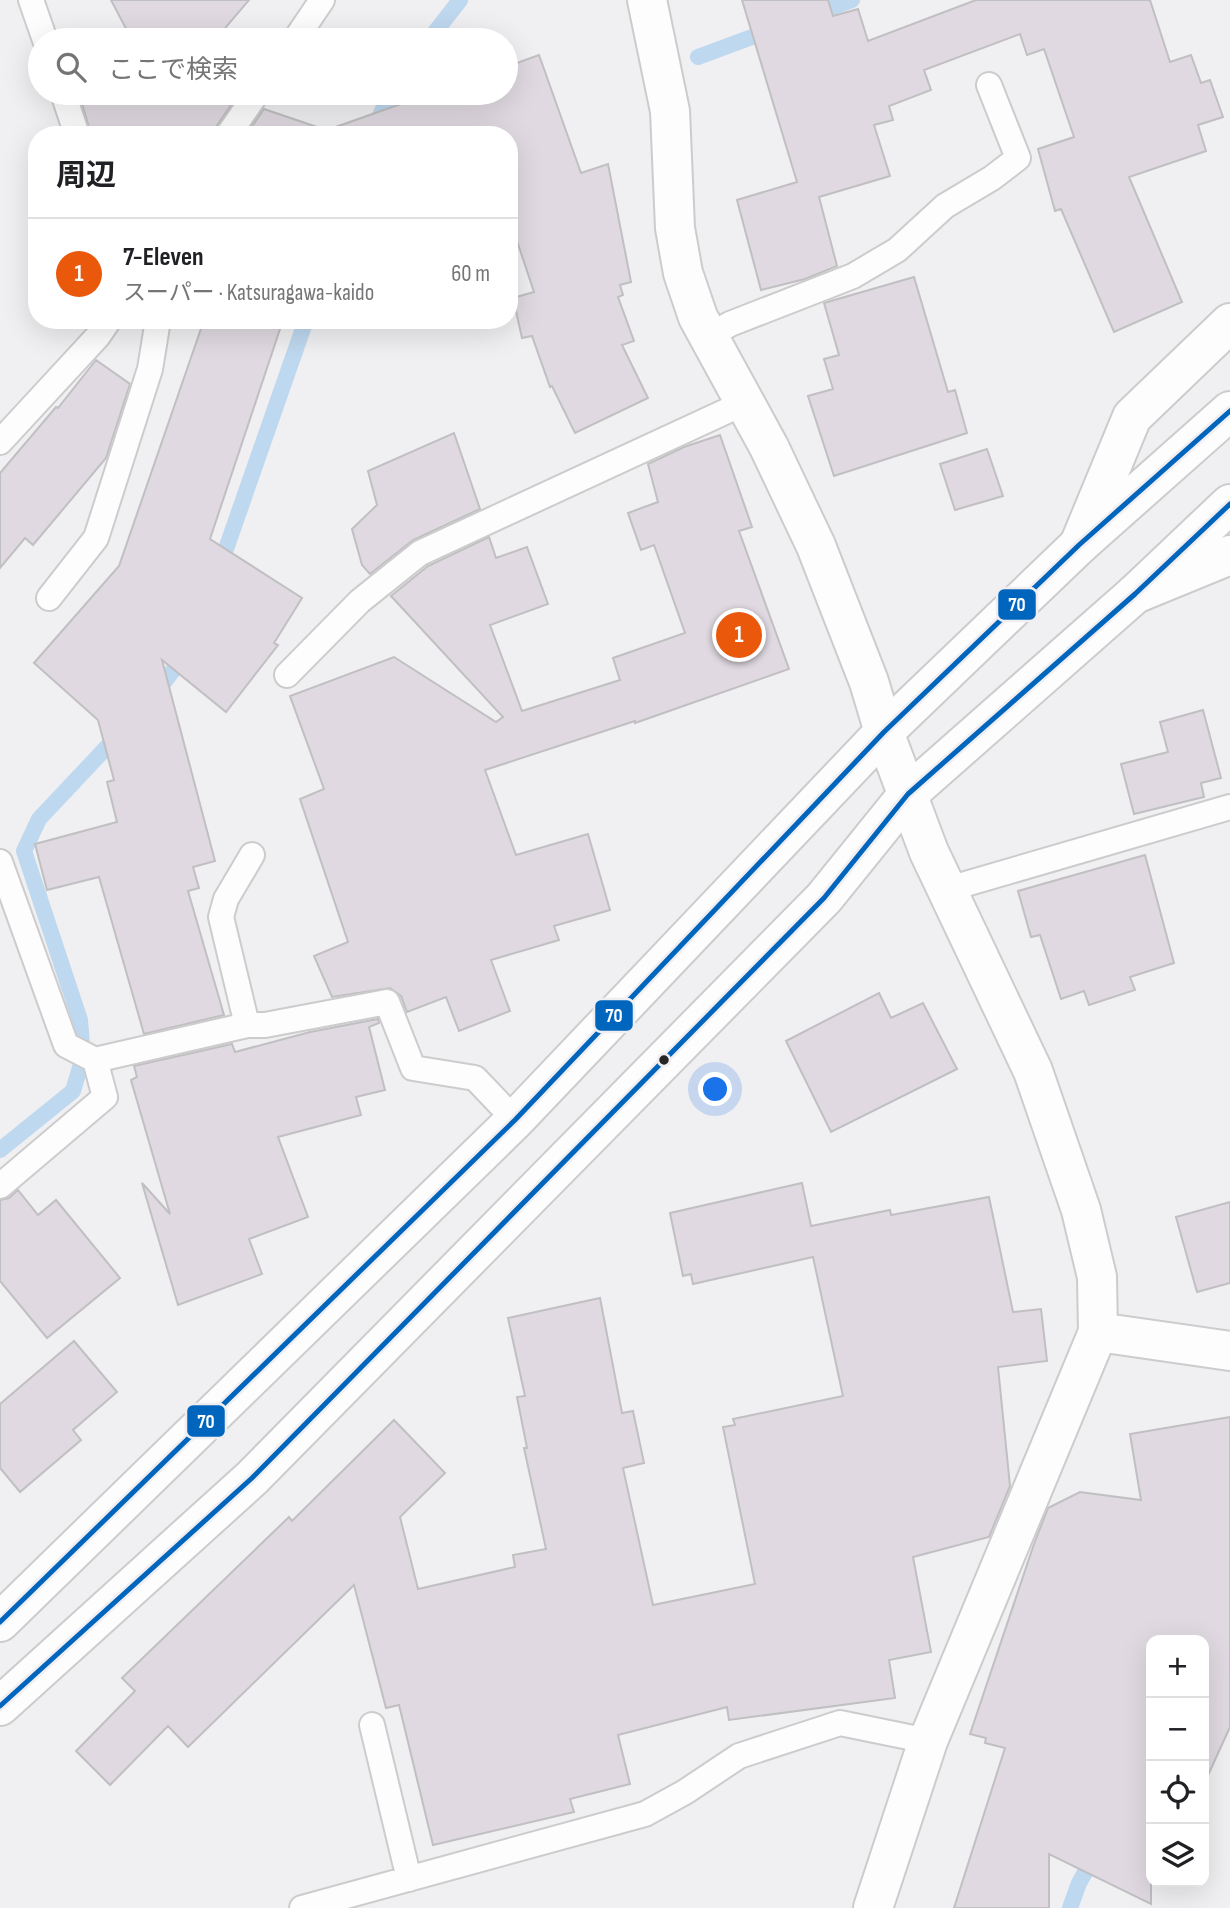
<!DOCTYPE html>
<html lang="ja">
<meta charset="utf-8">
<style>
:root{--surface:#fff;--page:#f6f6f6;--text:#202124;--muted:#757577;--line:#e0e0e0;--accent:#ea580c}
body{margin:0;font-family:"Sofia Sans Condensed","Noto Sans JP",sans-serif;background:var(--page);color:var(--text)}
.controls{position:absolute;right:21px;bottom:21px;display:grid;overflow:hidden;border-radius:14px;box-shadow:0 7px 28px #0002}
.controls button{width:63px;height:63px;display:grid;place-items:center;padding:0;border:0;border-bottom:2px solid var(--line);background:var(--surface);color:var(--text);font:35px sans-serif}
.you{position:absolute;left:716px;top:1090px;width:24px;height:24px;margin:-18px;border:5px solid #fff;border-radius:50%;background:#1a73e8;box-shadow:0 0 0 10px #1a73e833}
.badge{display:grid;place-items:center;width:46px;height:46px;border-radius:50%;background:var(--accent);color:#fff;font-size:23px;font-weight:700}
.pin{position:absolute;translate:-50% -50%;border:4px solid #fff;box-shadow:0 2px 7px #0006}
.list{margin:0;padding:0;list-style:none}
h2{display:flex;justify-content:space-between;align-items:center;height:91px;margin:0;padding:0 28px;font-size:30px}
h2 small{font-size:23px;font-weight:400;color:var(--muted)}
.list li{display:grid;grid-template-columns:46px 1fr auto;gap:21px;align-items:center;box-sizing:border-box;height:112px;padding:0 28px;border-top:2px solid var(--line)}
.list b{display:block;font-size:26px;white-space:nowrap}
.list p{margin:0;font-size:23px;white-space:nowrap;color:var(--muted)}
.list em{font-size:23px;font-style:normal;color:var(--muted)}
.icon{flex:none;width:38px;height:38px;fill:none;stroke:currentColor;stroke-width:2;stroke-linecap:round;stroke-linejoin:round}
.map{position:relative;flex:none;width:1230px;height:1908px;overflow:hidden}
.search{position:absolute;background:var(--surface);box-shadow:0 7px 28px #0002;left:28px;top:28px;width:490px;height:77px;display:flex;align-items:center;gap:18px;box-sizing:border-box;padding:0 24px;border-radius:38px;color:var(--muted);font-size:26px}
.panel{position:absolute;background:var(--surface);box-shadow:0 7px 28px #0002;left:28px;top:126px;width:490px;height:203px;border-radius:28px}
.map>svg:first-child{display:block}
.lines{fill:none;stroke-linecap:round;stroke-linejoin:round}
.stream{stroke:#bed8ef;stroke-width:16}
.building{fill:#e0d9e1;stroke:#c0bfc1;stroke-width:2}
.lane-casing{stroke:#cdcccd;stroke-width:28}
.street-casing{stroke:#cdcccd;stroke-width:42}
.secondary-casing{stroke:#cdcccd;stroke-width:42}
.lane{stroke:#fdfdfd;stroke-width:24}
.street{stroke:#fdfdfd;stroke-width:38}
.secondary{stroke:#fdfdfd;stroke-width:38}
.bus-1-casing{stroke:#f1eef2;stroke-width:10}
.bus-1{stroke:#0065bd;stroke-width:5}
.bus-dot{fill:#262526;stroke:#f1eef2;stroke-width:2.5}
.line-badge{stroke:#f1eef2;stroke-width:2.5}
.badge-label{font-size:19px;text-anchor:middle;font-weight:bold;fill:#fff}
</style>
<div class="map">
<svg width="1230" height="1908" viewBox="0 0 1230 1908">
<rect width="100%" height="100%" fill="#f0eff1"/>
<g class="lines">
<!-- stream -->
<path class="stream" d="M 811,15 L 852,0
M 429,40 L 460,0
M 698,57 L 771,30
M 374,129 L 390,93
M 219,569 L 306,320
M 154,695 L 185,655
M 0,1150 L 73,1091 L 83,1057 L 80,1020 L 24,851 L 39,819 L 120,733
M 1070,1908 L 1079,1883 L 1096,1853"/>
</g>
<!-- building -->
<path class="building" d="M 111,0 L 249,0 L 215,40 L 132,40 Z
M 742,0 L 828,0 L 833,16 L 858,9 L 868,41 L 976,0 L 1150,0 L 1170,62 L 1191,55 L 1201,83 L 1210,80 L 1223,117 L 1198,125 L 1206,151 L 1129,177 L 1182,302 L 1114,332 L 1061,209 L 1055,211 L 1038,149 L 1074,137 L 1044,49 L 1027,55 L 1020,34 L 924,70 L 931,90 L 889,106 L 893,120 L 874,125 L 890,176 L 819,197 L 837,266 L 805,279 L 761,290 L 737,200 L 797,182 Z
M 539,55 L 581,173 L 608,164 L 631,282 L 620,285 L 623,295 L 618,297 L 634,341 L 622,345 L 648,398 L 575,433 L 552,386 L 550,387 L 532,336 L 522,338 L 513,298 L 534,292 L 509,217 L 509,135 L 331,135 L 330,129 L 432,93 L 506,93 L 506,67 Z
M 79,93 L 218,93 L 235,99 L 216,127 L 213,135 L 91,135 Z
M 264,109 L 320,128 L 319,135 L 246,135 Z
M 914,277 L 948,392 L 955,390 L 967,433 L 834,476 L 808,396 L 833,389 L 824,359 L 839,355 L 824,303 Z
M 204,320 L 283,320 L 210,539 L 302,598 L 274,643 L 278,645 L 226,712 L 162,660 L 215,861 L 193,867 L 199,888 L 188,891 L 224,1015 L 144,1034 L 99,877 L 47,890 L 35,844 L 117,822 L 107,782 L 114,780 L 98,720 L 34,663 L 119,566 Z
M 96,360 L 130,384 L 106,458 L 33,545 L 25,538 L 0,568 L 0,473 L 56,407 L 58,408 Z
M 454,433 L 480,509 L 413,540 L 370,574 L 362,565 L 352,529 L 377,505 L 368,471 Z
M 720,435 L 752,527 L 739,531 L 789,669 L 635,723 L 635,721 L 485,770 L 516,855 L 588,834 L 610,910 L 554,926 L 559,940 L 491,960 L 510,1011 L 459,1031 L 446,997 L 407,1012 L 401,996 L 390,988 L 332,997 L 314,956 L 348,942 L 300,799 L 324,789 L 290,696 L 394,657 L 496,722 L 503,717 L 391,596 L 428,566 L 489,537 L 496,558 L 527,547 L 548,604 L 490,625 L 522,711 L 620,680 L 613,658 L 685,633 L 654,545 L 641,550 L 628,513 L 658,502 L 648,464 L 684,447 Z
M 987,449 L 1003,496 L 955,510 L 940,464 Z
M 1203,710 L 1221,778 L 1201,783 L 1204,797 L 1134,814 L 1121,764 L 1168,752 L 1160,722 Z
M 1145,855 L 1174,963 L 1130,977 L 1135,990 L 1089,1005 L 1084,991 L 1061,999 L 1040,935 L 1031,937 L 1018,891 Z
M 879,993 L 891,1018 L 923,1003 L 957,1069 L 831,1132 L 786,1041 Z
M 378,1019 L 379,1023 L 369,1027 L 385,1090 L 356,1097 L 361,1115 L 278,1137 L 308,1217 L 249,1239 L 262,1274 L 178,1305 L 142,1183 L 170,1214 L 131,1080 L 137,1077 L 134,1066 L 232,1044 L 235,1052 L 310,1032 Z
M 802,1183 L 811,1226 L 890,1210 L 891,1215 L 989,1197 L 1013,1312 L 1041,1309 L 1047,1361 L 998,1367 L 1010,1486 L 989,1537 L 913,1557 L 931,1652 L 889,1660 L 895,1698 L 729,1720 L 727,1707 L 618,1735 L 630,1784 L 570,1799 L 574,1812 L 433,1845 L 399,1705 L 386,1708 L 354,1585 L 188,1747 L 168,1726 L 110,1785 L 76,1751 L 135,1691 L 122,1678 L 289,1517 L 292,1521 L 394,1420 L 445,1473 L 400,1517 L 418,1589 L 515,1567 L 513,1555 L 546,1549 L 524,1448 L 527,1448 L 517,1397 L 525,1396 L 508,1318 L 600,1298 L 622,1413 L 633,1411 L 644,1463 L 623,1468 L 653,1605 L 755,1584 L 723,1427 L 735,1425 L 733,1419 L 843,1396 L 813,1257 L 693,1284 L 691,1274 L 683,1276 L 670,1213 Z
M 18,1190 L 38,1215 L 56,1200 L 120,1278 L 47,1338 L 0,1281 L 0,1200 L 9,1198 Z
M 1230,1202 L 1230,1283 L 1197,1292 L 1176,1217 Z
M 74,1341 L 117,1392 L 73,1430 L 81,1440 L 20,1492 L 0,1468 L 0,1404 Z
M 1230,1417 L 1230,1727 L 1204,1784 L 1204,1640 L 1151,1640 L 1151,1904 L 1049,1854 L 1049,1908 L 954,1908 L 1005,1748 L 985,1743 L 986,1738 L 970,1734 L 1034,1544 L 1048,1508 L 1080,1492 L 1141,1500 L 1130,1434 Z"/>
<g class="lines">
<!-- lane casing -->
<g class="lane-casing">
<path id="lane" d="M 31,0 L 45,40
M 295,40 L 322,0
M 63,93 L 77,135
M 228,135 L 257,93
M 709,336 L 730,324 L 853,276 L 897,250 L 945,206 L 992,178 L 1018,158 L 989,85
M 0,442 L 98,336 L 109,320
M 49,598 L 96,538 L 150,369 L 158,320
M 287,675 L 360,601 L 420,553 L 744,403
M 0,862 L 66,1045 L 95,1060
M 945,890 L 1230,807
M 247,1025 L 221,917 L 226,899 L 252,855
M 0,1186 L 105,1097 L 95,1060 L 247,1025 L 265,1025 L 387,1002 L 413,1068 L 475,1078 L 515,1120
M 372,1725 L 409,1879
M 302,1908 L 645,1814 L 685,1792 L 739,1756 L 840,1723 L 928,1741"/>
</g>
<!-- street casing -->
<g class="street-casing">
<path id="street" d="M 647,0 L 670,111 L 675,228 L 683,273 L 698,317 L 769,447 L 816,546 L 869,682 L 884,732 L 929,852 L 1033,1071 L 1081,1210 L 1097,1277 L 1098,1332 L 1230,1351
M 1079,545 L 1132,417 L 1230,323
M 1135,594 L 1230,555
M 873,1908 L 928,1741 L 1098,1332"/>
</g>
<!-- secondary casing -->
<g class="secondary-casing">
<path id="secondary" d="M 0,1622 L 515,1120 L 884,732 L 1079,545 L 1230,411
M 0,1706 L 252,1478 L 824,898 L 908,794 L 1135,594 L 1230,504"/>
</g>
<!-- lane -->
<use href="#lane" class="lane"/>
<!-- street -->
<use href="#street" class="street"/>
<!-- secondary -->
<use href="#secondary" class="secondary"/>
<!-- bus-1 casing -->
<g class="bus-1-casing">
<path id="bus-1" d="M 0,1622 L 515,1120 L 884,732 L 1079,545 L 1230,411
M 0,1706 L 252,1478 L 824,898 L 908,794 L 1135,594 L 1230,504"/>
</g>
<!-- bus-1 -->
<use href="#bus-1" class="bus-1"/>
</g>
<!-- markers -->
<circle class="bus-dot" cx="664" cy="1060" r="6"/>
<g class="line-badge">
<rect x="997" y="588" width="40" height="33" rx="7" fill="#0065bd"/>
<rect x="594" y="999" width="40" height="33" rx="7" fill="#0065bd"/>
<rect x="186" y="1404" width="40" height="34" rx="7" fill="#0065bd"/>
</g>
<g class="badge-label">
<text x="1017" y="611">70</text>
<text x="614" y="1022">70</text>
<text x="206" y="1428">70</text>
</g>
</svg>
<div class="controls">
<button>+</button>
<button>−</button>
<button><svg class="icon" aria-label="locate" viewBox="0 0 24 24"><circle cx="12" cy="12" r="6"/><path d="M12 2v4M12 18v4M2 12h4M18 12h4"/></svg></button>
<button><svg class="icon" aria-label="layers" viewBox="0 0 24 24"><path d="M12 4l9 5-9 5-9-5zM3 14l9 5 9-5"/></svg></button>
</div>
<div class="you"></div>
<div class="pin badge" style="left:739px;top:635px">1</div>
<div class="search"><svg class="icon" aria-label="search" viewBox="0 0 24 24"><circle cx="10" cy="10" r="6"/><path d="M15 15l6 6"/></svg>ここで検索</div>
<section class="panel">
<h2>周辺<small></small></h2>
<ul class="list">
<li><span class="badge">1</span><div><b>7-Eleven</b><p>スーパー · Katsuragawa-kaido</p></div><em>60 m</em></li>
</ul>
</section>
</div>
